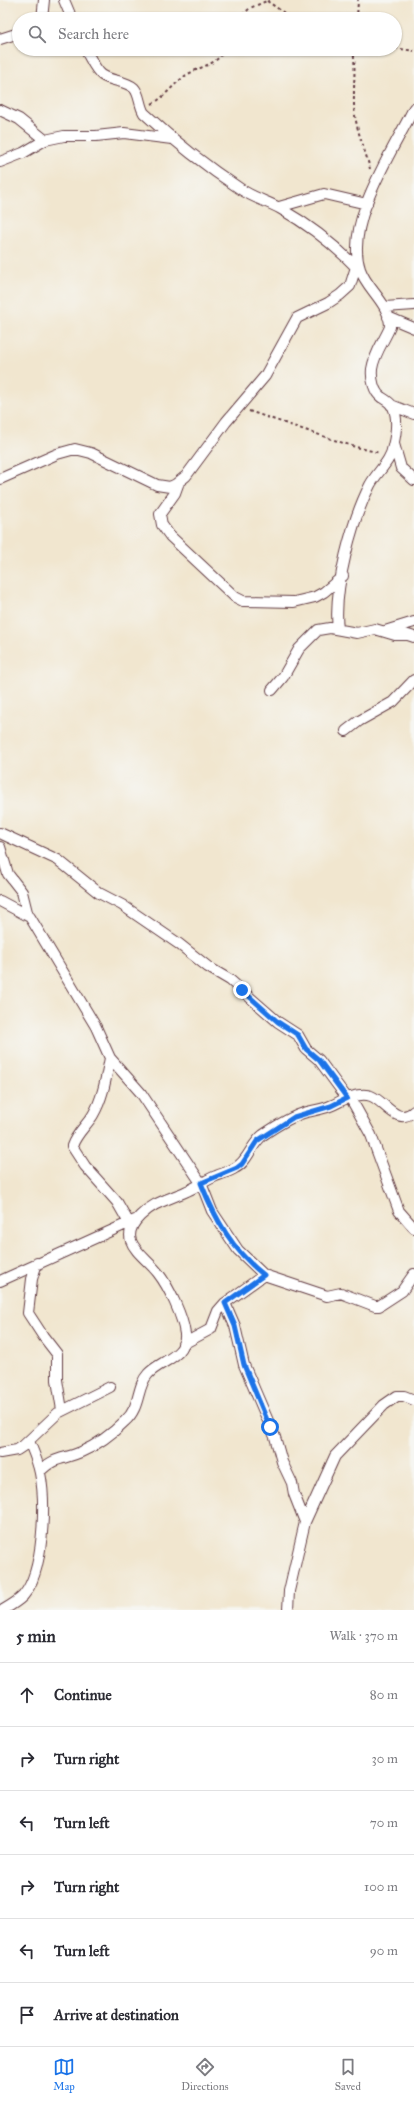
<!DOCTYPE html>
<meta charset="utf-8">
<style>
:root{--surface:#fff;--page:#f7f7f7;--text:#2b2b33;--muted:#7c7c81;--line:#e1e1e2;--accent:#1a73e8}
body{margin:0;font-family:"IM FELL Great Primer",serif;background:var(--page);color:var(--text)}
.stop{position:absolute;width:12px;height:12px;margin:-9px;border:3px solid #1a73e8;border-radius:50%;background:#fff}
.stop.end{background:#1a73e8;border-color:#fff;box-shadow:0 1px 4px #0008}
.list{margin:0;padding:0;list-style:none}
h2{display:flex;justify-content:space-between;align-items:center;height:52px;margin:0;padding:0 16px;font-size:17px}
h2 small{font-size:13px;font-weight:400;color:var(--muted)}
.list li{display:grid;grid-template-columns:26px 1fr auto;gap:12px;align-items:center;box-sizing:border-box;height:64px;padding:0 16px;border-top:1px solid var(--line)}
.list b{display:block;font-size:15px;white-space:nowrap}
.list em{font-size:13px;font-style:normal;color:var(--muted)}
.icon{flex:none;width:22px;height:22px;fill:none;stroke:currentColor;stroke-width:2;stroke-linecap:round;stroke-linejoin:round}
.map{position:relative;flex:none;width:414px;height:1610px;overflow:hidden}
.search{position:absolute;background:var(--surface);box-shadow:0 1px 3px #0004;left:12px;right:12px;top:12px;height:44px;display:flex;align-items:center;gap:10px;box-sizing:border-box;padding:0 14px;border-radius:22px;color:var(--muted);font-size:15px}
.sheet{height:436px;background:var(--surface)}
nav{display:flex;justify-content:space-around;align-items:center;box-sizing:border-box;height:56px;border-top:1px solid var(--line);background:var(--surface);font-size:11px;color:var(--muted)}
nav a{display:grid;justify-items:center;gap:2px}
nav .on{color:var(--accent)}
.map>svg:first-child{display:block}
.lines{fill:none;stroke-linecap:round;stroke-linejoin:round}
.street-casing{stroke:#633d44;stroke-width:12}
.path{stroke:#633d44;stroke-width:2;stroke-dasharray:3 3;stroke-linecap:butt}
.street{stroke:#fff;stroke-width:10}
.route{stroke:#1a73e8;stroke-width:5}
</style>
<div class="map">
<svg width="414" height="1610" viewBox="0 0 414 1610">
<rect width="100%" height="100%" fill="#f6f6f2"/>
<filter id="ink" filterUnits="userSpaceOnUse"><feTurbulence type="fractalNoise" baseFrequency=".025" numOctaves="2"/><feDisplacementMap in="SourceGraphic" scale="8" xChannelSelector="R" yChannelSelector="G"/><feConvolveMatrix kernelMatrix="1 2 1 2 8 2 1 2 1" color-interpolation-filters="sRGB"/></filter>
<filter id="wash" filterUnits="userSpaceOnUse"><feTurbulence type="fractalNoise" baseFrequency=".012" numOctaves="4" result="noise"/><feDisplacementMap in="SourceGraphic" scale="16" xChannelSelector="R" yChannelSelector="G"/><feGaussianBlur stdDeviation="0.9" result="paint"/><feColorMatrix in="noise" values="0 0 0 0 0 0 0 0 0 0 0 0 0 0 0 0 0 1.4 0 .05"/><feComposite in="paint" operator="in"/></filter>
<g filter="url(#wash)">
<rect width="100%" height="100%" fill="#f1e6cf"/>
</g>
<g filter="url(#ink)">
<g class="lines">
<!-- street casing -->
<g class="street-casing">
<path id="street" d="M 64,0 L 72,19
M 42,19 L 44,0
M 0,39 L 19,33
M 85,49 C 90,57 95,70 102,75 C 112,82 125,80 134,88 C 140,94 139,105 144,113 C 175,142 207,167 242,190 C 254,198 269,202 281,209 C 311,226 336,246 360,271
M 0,110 L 19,119 L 45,140
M 0,162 L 23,153 L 45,140 L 64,136 L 96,136 L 124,133 L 172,139
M 279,207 L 324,194 L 367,204
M 385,307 L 414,305
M 388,317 L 414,328
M 391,405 L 414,414
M 394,444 L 401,468 L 414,480
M 0,479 L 57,454 L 75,449 L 91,453 L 157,485 L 170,487 L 176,484 L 186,476 L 226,422 L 265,376 L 297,318 L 328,303 L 340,295 L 350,286 L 356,267
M 179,482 L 175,493 L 160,514 L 162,525 L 170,536 L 235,597 L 243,601 L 294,602 L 315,597 L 324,592 L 343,576
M 338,629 C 333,590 352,520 370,485 C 377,472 391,461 393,446 C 396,434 398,418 393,407 C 390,402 386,400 381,397 C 374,392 371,379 372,369 C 374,354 384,341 390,327 C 390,303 367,290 360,269 C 344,222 394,149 414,108
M 385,631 L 414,622
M 272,690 L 283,677 L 299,649 L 318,630 L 330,628 L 357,633 L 375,629 L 395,635 L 408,635 L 414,637
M 346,731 L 359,721 L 393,702 L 414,680
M 0,833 L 58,860 L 99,893 L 122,905 L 179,944 L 208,967 L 230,980 L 278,1022 L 298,1035 L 306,1049 L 319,1060 L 347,1098
M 0,847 L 8,874 L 22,892 L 28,916
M 0,901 L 30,917 L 96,1027 L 110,1058 L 141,1093 L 201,1183 L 212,1211 L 238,1250 L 264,1275 L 327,1296 L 341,1293 L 375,1306 L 379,1306 L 402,1291 L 414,1274
M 110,1058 C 106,1078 103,1098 93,1115 C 86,1126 76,1134 72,1146 L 85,1166 L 117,1202 L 129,1223
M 350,1097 L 371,1135 L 399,1211 L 414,1228
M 37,1263 L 32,1279 L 28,1313 L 43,1336 L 57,1354 L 57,1380 L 62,1410
M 0,1281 L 135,1220
M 225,1303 L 235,1326 L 244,1365 L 275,1437 L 282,1462 L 292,1483 L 294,1494 L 305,1522
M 183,1344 L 211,1329 L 218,1311 L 225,1303 L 264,1275
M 0,1453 L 17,1450 L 23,1446 L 58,1413 L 110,1387
M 40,1471 C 56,1456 63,1460 81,1452 C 97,1445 113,1433 125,1421 C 141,1407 136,1387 148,1374 C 159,1361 187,1357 185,1334 C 183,1317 169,1287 158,1273 C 143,1254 115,1241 140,1216 C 155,1201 168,1200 187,1191 C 197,1187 206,1180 216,1176 C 223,1173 229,1172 235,1168 C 248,1162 251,1144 263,1135 C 276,1126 292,1116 307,1112 C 315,1110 323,1109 330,1106 C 336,1104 340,1101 345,1099 C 354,1096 363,1093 371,1096 C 385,1101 397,1127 414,1111
M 3,1610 C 10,1606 17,1602 23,1596 C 44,1572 46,1503 40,1473 C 38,1462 33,1451 29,1441
M 288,1610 L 289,1591 L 305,1522 L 335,1456 L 384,1405 L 397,1396 L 404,1396 L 414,1400"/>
</g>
<!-- path -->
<path class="path" d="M 267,1 L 293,19
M 238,19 L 250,8 L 269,0
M 357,19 L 358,0
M 395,48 L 414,51
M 353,49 C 357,73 351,98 356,121 C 359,137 366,153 370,169
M 353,50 L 360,49
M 152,104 C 167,96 175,81 190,73 C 203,65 218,65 224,49
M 249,411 L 352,446 L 380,453"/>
<!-- street -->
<use href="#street" class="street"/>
</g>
</g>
<g class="lines" filter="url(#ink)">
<!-- route -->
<path class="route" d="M 242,990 L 278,1022 L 298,1035 L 306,1049 L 319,1060 L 347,1098 L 331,1106 L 294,1117 L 257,1141 L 242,1164 L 237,1168 L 201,1183 C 215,1219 233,1251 264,1275 L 225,1303 L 235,1326 L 244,1365 L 270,1427"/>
</g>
</svg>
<div class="stop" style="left:270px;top:1427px"></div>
<div class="stop end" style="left:242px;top:990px"></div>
<div class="search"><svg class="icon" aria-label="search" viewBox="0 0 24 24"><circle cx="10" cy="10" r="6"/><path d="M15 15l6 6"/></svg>Search here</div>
</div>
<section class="sheet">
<h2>5 min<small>Walk · 370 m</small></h2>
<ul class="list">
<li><svg class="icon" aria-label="ahead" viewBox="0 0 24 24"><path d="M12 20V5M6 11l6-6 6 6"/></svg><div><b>Continue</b></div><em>80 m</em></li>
<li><svg class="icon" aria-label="right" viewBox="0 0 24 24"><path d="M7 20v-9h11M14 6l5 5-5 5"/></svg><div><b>Turn right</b></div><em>30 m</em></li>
<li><svg class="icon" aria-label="left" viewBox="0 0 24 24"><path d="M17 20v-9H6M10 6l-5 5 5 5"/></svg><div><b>Turn left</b></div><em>70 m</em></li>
<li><svg class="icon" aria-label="right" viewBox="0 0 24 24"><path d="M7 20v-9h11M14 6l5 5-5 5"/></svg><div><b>Turn right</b></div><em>100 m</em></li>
<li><svg class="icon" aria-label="left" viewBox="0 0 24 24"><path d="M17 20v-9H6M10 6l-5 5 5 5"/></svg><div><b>Turn left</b></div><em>90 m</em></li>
<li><svg class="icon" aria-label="arrive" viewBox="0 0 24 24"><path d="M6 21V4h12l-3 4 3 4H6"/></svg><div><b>Arrive at destination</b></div></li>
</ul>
</section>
<nav>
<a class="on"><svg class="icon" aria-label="map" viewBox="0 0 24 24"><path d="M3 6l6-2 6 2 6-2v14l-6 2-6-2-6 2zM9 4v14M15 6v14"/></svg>Map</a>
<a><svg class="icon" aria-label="directions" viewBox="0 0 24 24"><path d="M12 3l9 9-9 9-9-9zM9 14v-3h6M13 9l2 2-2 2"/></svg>Directions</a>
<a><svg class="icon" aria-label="saved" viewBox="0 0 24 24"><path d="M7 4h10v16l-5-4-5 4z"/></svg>Saved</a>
</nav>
